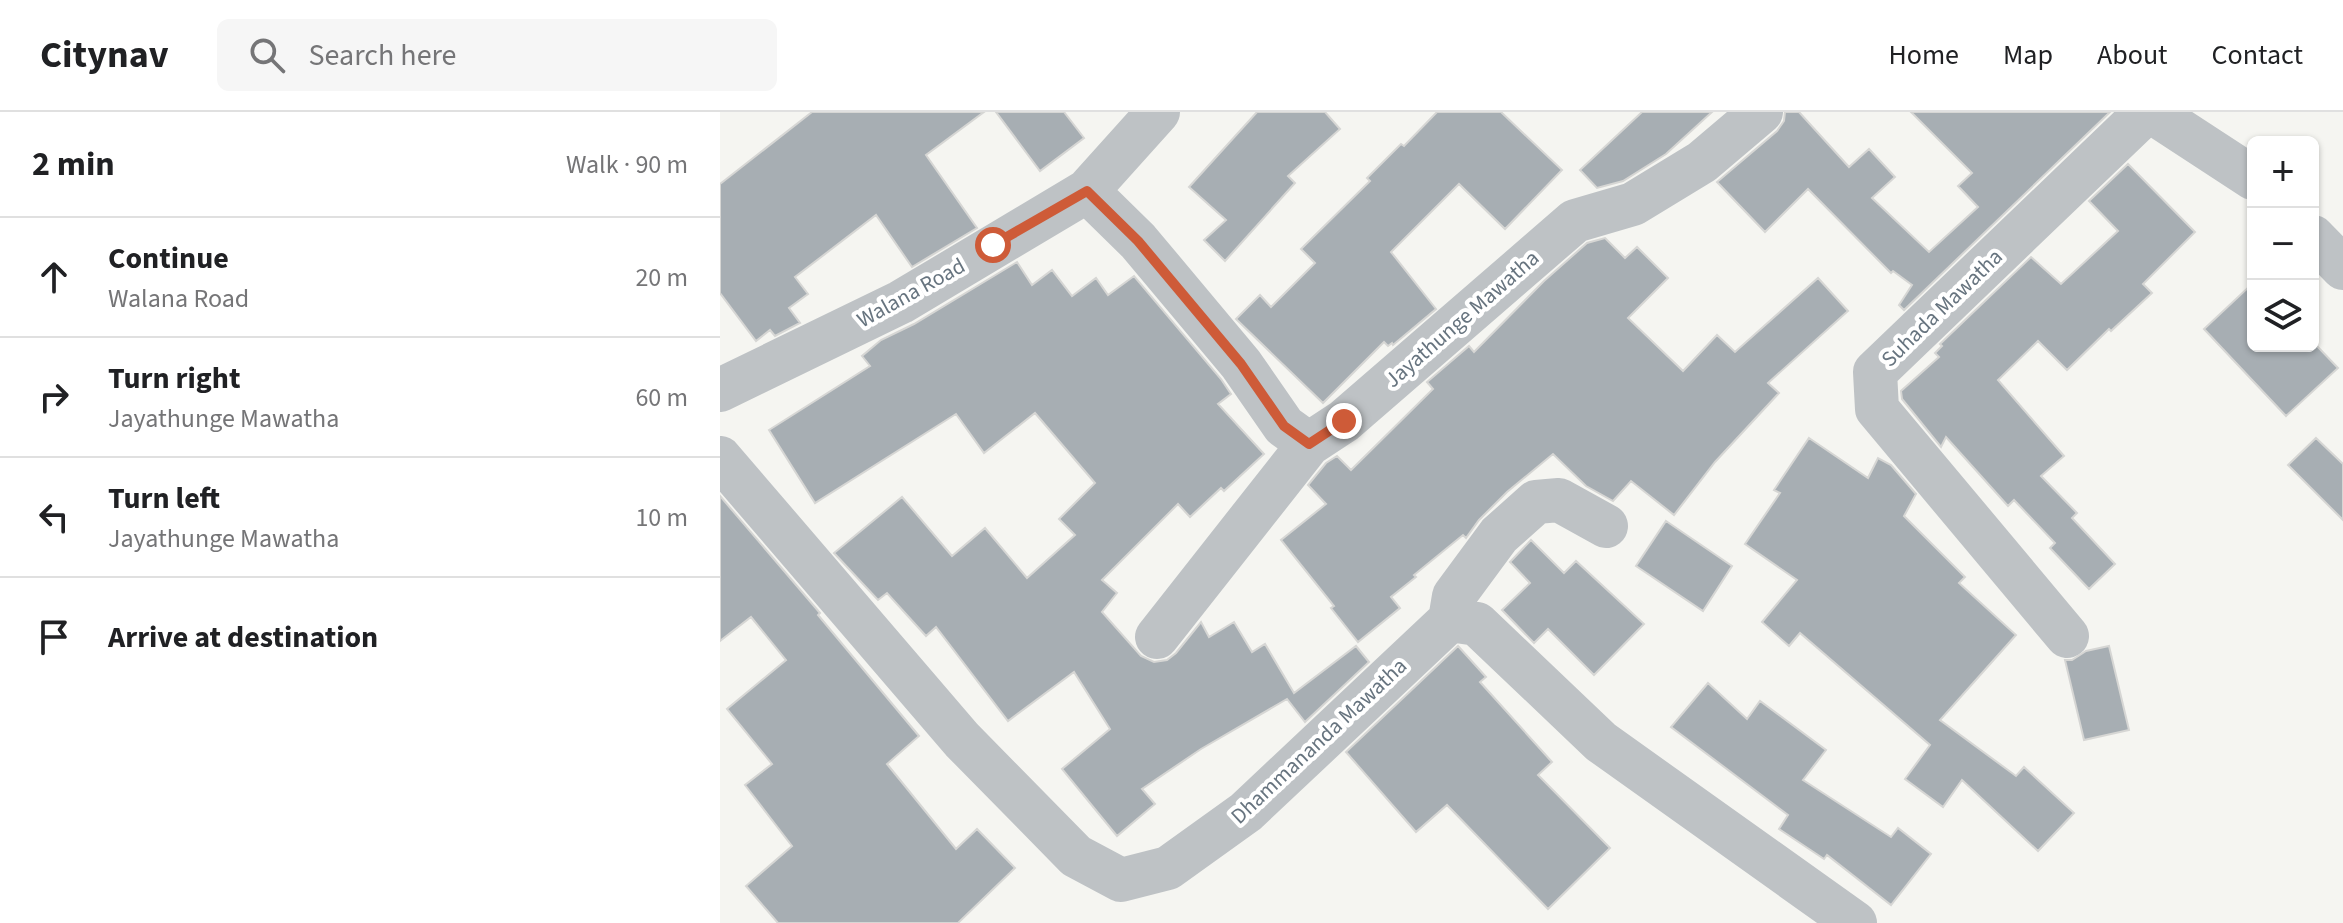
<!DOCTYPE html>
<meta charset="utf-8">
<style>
:root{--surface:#fff;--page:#f6f6f6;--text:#202124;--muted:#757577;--line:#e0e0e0}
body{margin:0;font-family:"Source Sans 3",sans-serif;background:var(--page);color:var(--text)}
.controls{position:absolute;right:24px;top:24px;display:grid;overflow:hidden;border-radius:12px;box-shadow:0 2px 6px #0004}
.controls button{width:72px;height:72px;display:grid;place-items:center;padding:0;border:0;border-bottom:2px solid var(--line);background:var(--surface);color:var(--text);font:40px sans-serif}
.stop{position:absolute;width:24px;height:24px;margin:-18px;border:6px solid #ce5b38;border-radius:50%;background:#fff}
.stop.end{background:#ce5b38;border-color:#fff;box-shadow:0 2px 8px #0008}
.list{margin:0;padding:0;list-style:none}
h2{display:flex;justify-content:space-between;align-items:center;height:104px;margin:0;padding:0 32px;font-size:34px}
h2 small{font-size:26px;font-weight:400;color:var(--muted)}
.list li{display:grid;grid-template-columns:52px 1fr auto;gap:24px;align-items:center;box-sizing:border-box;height:120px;padding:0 32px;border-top:2px solid var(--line)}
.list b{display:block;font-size:30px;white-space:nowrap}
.list p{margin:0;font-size:26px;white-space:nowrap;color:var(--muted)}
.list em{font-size:26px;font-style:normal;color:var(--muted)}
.icon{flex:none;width:44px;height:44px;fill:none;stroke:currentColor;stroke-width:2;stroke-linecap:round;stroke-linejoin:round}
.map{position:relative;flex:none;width:1623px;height:811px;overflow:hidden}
header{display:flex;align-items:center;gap:48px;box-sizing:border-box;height:112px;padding:0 40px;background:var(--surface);border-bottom:2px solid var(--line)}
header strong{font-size:38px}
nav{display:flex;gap:44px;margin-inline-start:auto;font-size:28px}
.search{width:560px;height:72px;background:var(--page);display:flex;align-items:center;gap:20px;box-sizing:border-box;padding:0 28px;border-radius:12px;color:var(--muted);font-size:30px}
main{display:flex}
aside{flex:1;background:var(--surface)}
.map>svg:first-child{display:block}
.building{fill:#a7aeb3;stroke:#d6d6d4;stroke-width:2}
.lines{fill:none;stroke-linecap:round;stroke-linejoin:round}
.minor{stroke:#bec2c5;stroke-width:44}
.route{stroke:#ce5b38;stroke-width:10}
.labels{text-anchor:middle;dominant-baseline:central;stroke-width:8;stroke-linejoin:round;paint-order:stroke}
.street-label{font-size:22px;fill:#67747f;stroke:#fff}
</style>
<header>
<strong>Citynav</strong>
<div class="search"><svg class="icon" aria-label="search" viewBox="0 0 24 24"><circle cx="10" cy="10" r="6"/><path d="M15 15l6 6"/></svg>Search here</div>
<nav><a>Home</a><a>Map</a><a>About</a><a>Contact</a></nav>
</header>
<main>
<aside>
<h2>2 min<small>Walk · 90 m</small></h2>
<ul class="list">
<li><svg class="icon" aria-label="ahead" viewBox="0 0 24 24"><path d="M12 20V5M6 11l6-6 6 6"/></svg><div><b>Continue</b><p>Walana Road</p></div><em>20 m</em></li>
<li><svg class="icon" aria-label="right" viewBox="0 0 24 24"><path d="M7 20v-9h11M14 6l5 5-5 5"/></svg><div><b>Turn right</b><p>Jayathunge Mawatha</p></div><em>60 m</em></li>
<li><svg class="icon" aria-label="left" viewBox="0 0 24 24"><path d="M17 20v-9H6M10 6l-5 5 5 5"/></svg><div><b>Turn left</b><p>Jayathunge Mawatha</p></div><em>10 m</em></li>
<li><svg class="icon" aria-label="arrive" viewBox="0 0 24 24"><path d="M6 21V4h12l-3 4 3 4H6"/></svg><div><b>Arrive at destination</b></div></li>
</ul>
</aside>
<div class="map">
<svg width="1623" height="811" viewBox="0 0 1623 811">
<rect width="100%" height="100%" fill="#f5f5f1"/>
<!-- building -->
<path class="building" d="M 92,0 L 264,0 L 206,43 L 257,116 L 192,155 L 156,103 L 75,165 L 88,182 L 69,196 L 80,211 L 55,224 L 50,218 L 36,229 L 0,181 L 0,72 Z
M 276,0 L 344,0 L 364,26 L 320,59 Z
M 537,0 L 605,0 L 620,17 L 568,64 L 575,71 L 505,149 L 484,128 L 506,108 L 469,75 Z
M 717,0 L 781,0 L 842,58 L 785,117 L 739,72 L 671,140 L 716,197 L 673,233 L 672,231 L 668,234 L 664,230 L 603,291 L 516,207 L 540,183 L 551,195 L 595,151 L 581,137 L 650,69 L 647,66 L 681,32 L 684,34 Z
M 922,0 L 992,0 L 946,42 L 903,69 L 877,76 L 860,58 Z
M 1065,0 L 1079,0 L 1129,55 L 1149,37 L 1175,65 L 1152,86 L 1209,140 L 1258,95 L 1238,74 L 1252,61 L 1191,0 L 1390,0 L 1184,198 L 1179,193 L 1192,173 L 1173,159 L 1171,161 L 1088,77 L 1045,120 L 997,70 L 1057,19 L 1064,9 Z
M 1408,52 L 1475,120 L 1423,172 L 1432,181 L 1391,219 L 1389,217 L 1347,258 L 1318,229 L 1278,268 L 1344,344 L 1321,364 L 1357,401 L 1352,406 L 1395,452 L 1369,477 L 1330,436 L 1335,431 L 1294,388 L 1288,394 L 1226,325 L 1221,335 L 1182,287 L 1181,279 L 1219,245 L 1215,241 L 1222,234 L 1220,232 L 1311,145 L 1341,172 L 1398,119 L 1369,89 Z
M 885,126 L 905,146 L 917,135 L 948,166 L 908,206 L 963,259 L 997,223 L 1015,240 L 1098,166 L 1128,199 L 1048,271 L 1059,281 L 995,350 L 954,403 L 911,369 L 893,389 L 866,374 L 833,342 L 787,380 L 759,408 L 746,426 L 743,423 L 694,463 L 696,465 L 671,485 L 680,496 L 638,530 L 611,496 L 614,494 L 561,428 L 606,392 L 588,373 L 606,351 L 617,344 L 631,358 L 713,277 L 707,270 L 749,234 L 754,240 L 824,169 L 867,131 Z
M 297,150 L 312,173 L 332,158 L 352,184 L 376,166 L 388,183 L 414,164 L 501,267 L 511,282 L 498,292 L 544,342 L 504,379 L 501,376 L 470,405 L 458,392 L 382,468 L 397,481 L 382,500 L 421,544 L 434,550 L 447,548 L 456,541 L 481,510 L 489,525 L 514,510 L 532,540 L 545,532 L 574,581 L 636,534 L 649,550 L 585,610 L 567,587 L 481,637 L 422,677 L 435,692 L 397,724 L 342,657 L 390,617 L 354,560 L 288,609 L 216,515 L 206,524 L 167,481 L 158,488 L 114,441 L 182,385 L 232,444 L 265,416 L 307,466 L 355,423 L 339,407 L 375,371 L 315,301 L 264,341 L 236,302 L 95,391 L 49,318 L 150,254 L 142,244 L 161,228 L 194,212 Z
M 1533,171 L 1533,234 L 1597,234 L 1618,256 L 1566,304 L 1484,217 Z
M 1089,326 L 1148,366 L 1158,346 L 1171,353 L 1196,382 L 1184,404 L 1245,465 L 1239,471 L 1296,523 L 1220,608 L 1296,664 L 1304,655 L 1354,701 L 1318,739 L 1242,668 L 1223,695 L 1185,667 L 1210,633 L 1080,521 L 1069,534 L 1042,510 L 1077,468 L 1025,432 L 1060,381 L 1054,378 Z
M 1596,326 L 1623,352 L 1623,408 L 1568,353 Z
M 0,384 L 100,501 L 98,503 L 199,624 L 167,652 L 236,737 L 257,717 L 295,756 L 238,811 L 58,811 L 26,774 L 72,734 L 25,673 L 52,652 L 7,597 L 66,548 L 31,505 L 0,529 Z
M 946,409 L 1012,454 L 983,499 L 916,454 Z
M 811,428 L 844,461 L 856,449 L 924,512 L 874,563 L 828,517 L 814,531 L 782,498 L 810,471 L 790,450 Z
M 738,534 L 766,565 L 760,570 L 832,650 L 818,663 L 890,736 L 828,797 L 727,693 L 696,720 L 626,640 Z
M 1389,534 L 1409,618 L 1364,628 L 1345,548 L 1352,548 L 1366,539 Z
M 988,571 L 1027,607 L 1040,589 L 1106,638 L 1083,668 L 1171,725 L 1178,716 L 1211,742 L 1171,793 L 1107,743 L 1104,747 L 1059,717 L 1068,703 L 951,615 Z"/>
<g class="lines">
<!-- minor -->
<path class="minor" d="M 1432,0 L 1533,66
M 367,79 L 418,129 L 521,252 L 564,314 L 589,332 L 624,309 L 855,109 L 913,92 L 982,50 L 1041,0
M 1593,125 L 1623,156
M 0,278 L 181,190 L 367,79 L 438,0
M 0,346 L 242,628 L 356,744 L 401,768 L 448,756 L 526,700 L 730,508 L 757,512 L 881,630 L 1135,811
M 730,508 L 734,484 L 779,423 L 816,390 L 839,388 L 886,414
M 1347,524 L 1157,297 L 1155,260 L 1426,0
M 437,525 L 589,332"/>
</g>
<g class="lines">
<!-- route -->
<path class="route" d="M 273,133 L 367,79 L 418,129 L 521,252 L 564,314 L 589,332 L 624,309"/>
</g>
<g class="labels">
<!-- street labels -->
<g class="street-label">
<text transform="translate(191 181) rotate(-29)">Walana Road</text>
<text transform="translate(1222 196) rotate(-44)">Suhada Mawatha</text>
<text transform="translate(742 207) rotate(-41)">Jayathunge Mawatha</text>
<text transform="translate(599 629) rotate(-43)">Dhammananda Mawatha</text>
</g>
</g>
</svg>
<div class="controls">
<button>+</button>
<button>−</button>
<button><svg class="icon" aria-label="layers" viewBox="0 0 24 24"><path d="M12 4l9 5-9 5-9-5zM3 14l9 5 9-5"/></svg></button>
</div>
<div class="stop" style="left:273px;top:133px"></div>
<div class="stop end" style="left:624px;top:309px"></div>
</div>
</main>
